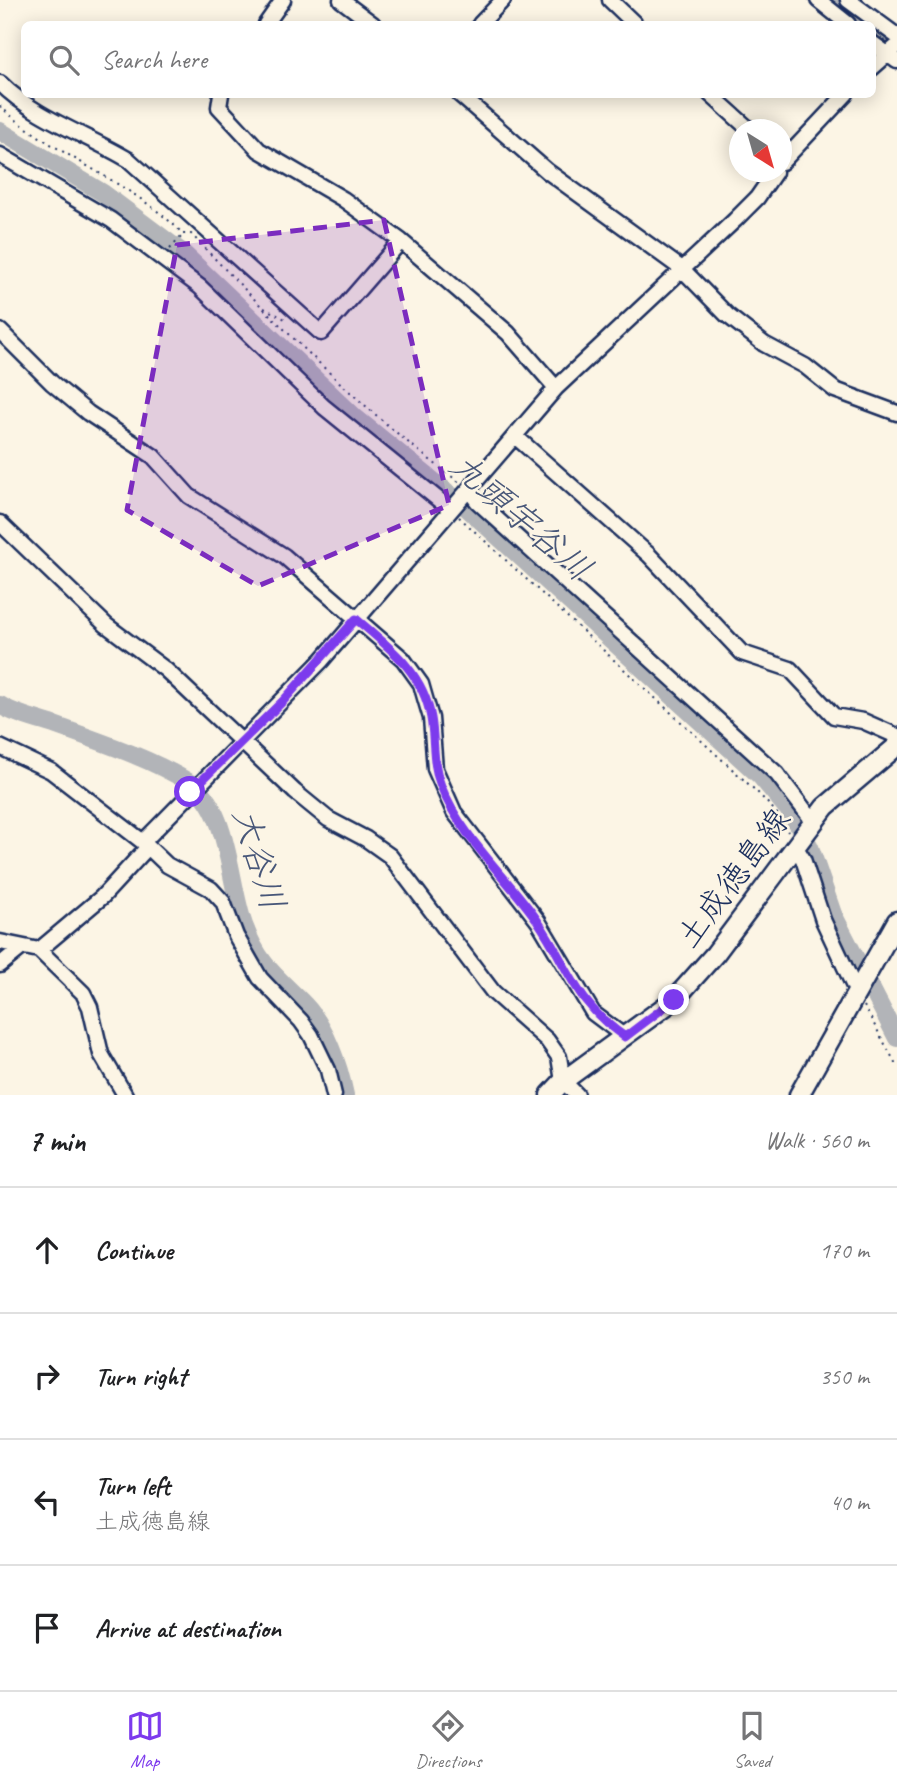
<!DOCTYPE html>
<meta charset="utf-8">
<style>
:root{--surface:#fff;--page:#f6f6f6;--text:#202124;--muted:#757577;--line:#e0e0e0;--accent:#7c3aed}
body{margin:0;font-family:Caveat,"Klee One",sans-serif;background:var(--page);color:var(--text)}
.compass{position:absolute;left:729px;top:119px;width:63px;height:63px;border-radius:50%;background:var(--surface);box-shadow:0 4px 18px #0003;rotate:143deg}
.stop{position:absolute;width:21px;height:21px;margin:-16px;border:5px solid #7c3aed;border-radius:50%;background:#fff}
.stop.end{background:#7c3aed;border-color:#fff;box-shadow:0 2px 7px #0008}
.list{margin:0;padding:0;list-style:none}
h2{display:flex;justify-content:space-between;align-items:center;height:91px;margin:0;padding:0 28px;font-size:30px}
h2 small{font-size:23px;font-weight:400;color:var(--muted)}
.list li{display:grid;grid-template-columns:46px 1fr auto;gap:21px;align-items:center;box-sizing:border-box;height:126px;padding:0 28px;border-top:2px solid var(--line)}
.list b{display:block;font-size:26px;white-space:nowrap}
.list p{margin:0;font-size:23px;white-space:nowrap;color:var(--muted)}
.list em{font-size:23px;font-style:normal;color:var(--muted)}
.icon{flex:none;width:38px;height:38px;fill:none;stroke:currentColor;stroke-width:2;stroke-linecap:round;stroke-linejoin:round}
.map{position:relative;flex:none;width:897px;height:1095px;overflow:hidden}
.search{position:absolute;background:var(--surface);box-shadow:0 4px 18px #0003;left:21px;right:21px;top:21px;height:77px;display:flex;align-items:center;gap:18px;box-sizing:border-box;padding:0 24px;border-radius:10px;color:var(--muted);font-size:26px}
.sheet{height:595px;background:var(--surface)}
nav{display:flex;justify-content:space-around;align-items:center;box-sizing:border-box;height:98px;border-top:2px solid var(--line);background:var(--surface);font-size:19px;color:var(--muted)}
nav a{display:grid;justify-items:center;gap:4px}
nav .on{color:var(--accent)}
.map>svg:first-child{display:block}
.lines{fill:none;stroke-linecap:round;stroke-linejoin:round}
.river{stroke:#b2b4b8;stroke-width:18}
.minor-casing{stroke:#1b2f5e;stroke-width:19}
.major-casing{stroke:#1b2f5e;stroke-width:23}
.path{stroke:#1b2f5e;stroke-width:2;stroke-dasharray:2 5;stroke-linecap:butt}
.minor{stroke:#fcf5e5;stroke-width:14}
.major{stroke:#fcf5e5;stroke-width:18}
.route{stroke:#7c3aed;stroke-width:9}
.marked{fill:#7b2cbf;fill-opacity:0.2;stroke:#7b2cbf;stroke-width:5;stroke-dasharray:14 9;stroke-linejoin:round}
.labels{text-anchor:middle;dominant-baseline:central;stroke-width:5;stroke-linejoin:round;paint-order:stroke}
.street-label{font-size:33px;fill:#1b2f5e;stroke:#fcf5e5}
.water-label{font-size:35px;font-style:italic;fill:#485779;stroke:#fcf5e5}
</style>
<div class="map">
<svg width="897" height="1095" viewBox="0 0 897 1095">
<rect width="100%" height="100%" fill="#fcf5e5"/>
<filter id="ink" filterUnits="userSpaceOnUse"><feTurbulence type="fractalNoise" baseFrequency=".0143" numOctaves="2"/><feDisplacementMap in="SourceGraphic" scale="14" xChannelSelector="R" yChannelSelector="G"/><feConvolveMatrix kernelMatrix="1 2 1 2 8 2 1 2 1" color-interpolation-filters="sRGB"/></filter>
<g filter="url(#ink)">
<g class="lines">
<!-- river -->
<path class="river" d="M 833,0 L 866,24
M 872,30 L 897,48
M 0,131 L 103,193 L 183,253 L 356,418 L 468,509 L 760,776 L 790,812 L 810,847 L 833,914 L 897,1038
M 0,705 C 16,715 36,719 54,725 C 98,741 147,757 187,781 C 230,806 228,881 244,925 C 259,965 276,976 304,1004 C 326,1027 339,1065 345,1095"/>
<!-- minor casing -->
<g class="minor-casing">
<path id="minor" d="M 341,0 L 373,24
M 610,0 L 635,24
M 818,0 L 848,24
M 848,0 L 897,36
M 266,24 L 283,0
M 480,24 L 503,0
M 872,43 L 897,61
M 872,68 L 897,46
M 0,83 C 36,119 86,134 129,160 L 321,333 L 401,241
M 221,94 L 219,107 L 259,150 L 343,199 L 401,241 L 508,333 L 556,388
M 459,94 L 547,171 L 682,269 L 727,315 L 764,344 L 805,366 L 835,390 L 897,413
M 710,94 L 750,130
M 0,155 L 111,220 L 200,287 L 324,407 L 450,509
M 782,162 L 846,94
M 0,331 L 52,383 L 88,413 L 153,456 L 189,496 L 284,556 L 403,659 L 421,684 L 425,698 L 431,718 L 435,769 L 454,812 L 538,921 L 593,1013 L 625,1037
M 515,436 L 649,555 L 742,653 L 790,669 L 834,716 L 863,721 L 897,736
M 469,490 L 477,501 L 777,774 L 813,821
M 0,523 L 106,625 L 166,670 L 295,792 L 328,819 L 366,839 L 390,856 L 493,992 L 547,1040 L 559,1057 L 563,1081 L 577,1095
M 0,747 L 51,771 L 143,842 L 167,865 L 211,889 L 223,902 L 236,936 L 260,978 L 301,1021 L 311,1035 L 328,1070 L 334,1095
M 143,842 L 322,660 L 556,388 L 735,220 L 757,198 L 775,172
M 795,846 L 803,859 L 823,920 L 857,993
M 0,942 L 39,950 L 83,993 L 90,1007 L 101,1054 L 125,1095
M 39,950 L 102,897 L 148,847
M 0,965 L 21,948"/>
</g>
<!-- major casing -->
<g class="major-casing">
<path id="major" d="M 550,1095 L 563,1081 L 674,1000 L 715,954 L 825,807 L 897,746
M 799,1095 L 897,921"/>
</g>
<!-- path -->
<path class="path" d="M 0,106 C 52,155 133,182 183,234 L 191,234 C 276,322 360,409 459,482
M 170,249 L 183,235
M 264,308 L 287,320
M 459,517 L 757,792 L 776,812 L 788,832
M 864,1006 L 897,1066"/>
<!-- minor -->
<use href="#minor" class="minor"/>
<!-- major -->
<use href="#major" class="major"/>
</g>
</g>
<g class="lines" filter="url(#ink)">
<!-- route -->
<path class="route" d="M 190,792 L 284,700 L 356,619 C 390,648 423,672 431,718 C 435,741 432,764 441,786 C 460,836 506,876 537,920 C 570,968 573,1001 625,1037 L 674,1000"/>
</g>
<!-- marked area -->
<path class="marked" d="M 384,220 L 449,505 L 258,586 L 127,510 L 177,245 Z"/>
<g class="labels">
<!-- street labels -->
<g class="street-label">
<text transform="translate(733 878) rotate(-53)">土成徳島線</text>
</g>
<!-- water labels -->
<g class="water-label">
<text transform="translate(521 517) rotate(41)">九頭宇谷川</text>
<text transform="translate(259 859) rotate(73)">大谷川</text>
</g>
</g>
</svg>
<svg class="compass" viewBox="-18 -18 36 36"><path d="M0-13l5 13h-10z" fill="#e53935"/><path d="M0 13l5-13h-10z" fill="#757577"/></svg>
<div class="stop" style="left:190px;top:792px"></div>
<div class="stop end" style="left:674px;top:1000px"></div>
<div class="search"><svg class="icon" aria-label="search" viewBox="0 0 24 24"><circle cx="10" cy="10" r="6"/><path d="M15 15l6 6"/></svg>Search here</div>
</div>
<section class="sheet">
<h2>7 min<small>Walk · 560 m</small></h2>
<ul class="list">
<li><svg class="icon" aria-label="ahead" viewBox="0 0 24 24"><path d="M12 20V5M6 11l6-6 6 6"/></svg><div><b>Continue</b></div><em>170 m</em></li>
<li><svg class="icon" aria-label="right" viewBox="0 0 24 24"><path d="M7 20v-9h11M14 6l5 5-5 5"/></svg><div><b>Turn right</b></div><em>350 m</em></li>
<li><svg class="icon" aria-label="left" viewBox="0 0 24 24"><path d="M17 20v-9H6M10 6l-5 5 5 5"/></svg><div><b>Turn left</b><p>土成徳島線</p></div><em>40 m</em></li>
<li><svg class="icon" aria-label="arrive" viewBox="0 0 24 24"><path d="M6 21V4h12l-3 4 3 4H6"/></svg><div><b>Arrive at destination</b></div></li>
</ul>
</section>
<nav>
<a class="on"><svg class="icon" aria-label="map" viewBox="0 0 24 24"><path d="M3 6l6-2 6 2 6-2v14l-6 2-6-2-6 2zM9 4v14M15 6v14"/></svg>Map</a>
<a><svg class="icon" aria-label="directions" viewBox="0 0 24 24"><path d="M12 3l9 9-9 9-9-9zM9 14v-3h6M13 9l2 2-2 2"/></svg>Directions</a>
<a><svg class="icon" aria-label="saved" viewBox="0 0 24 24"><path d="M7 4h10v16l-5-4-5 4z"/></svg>Saved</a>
</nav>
